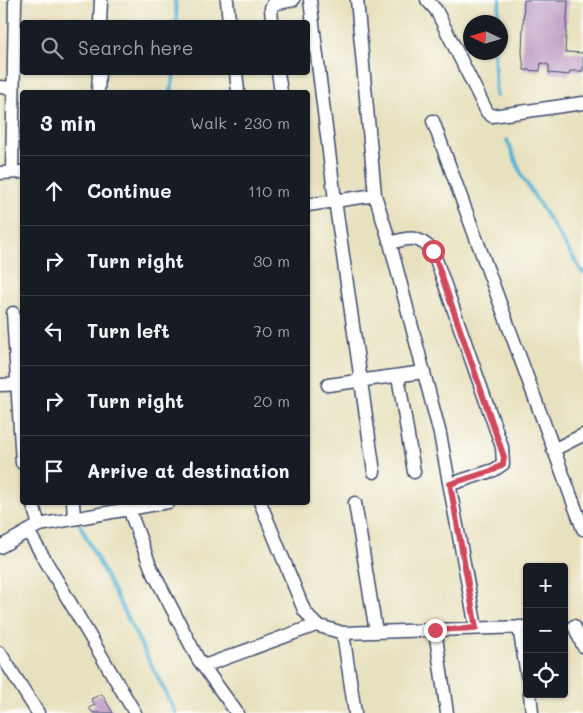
<!DOCTYPE html>
<meta charset="utf-8">
<style>
:root{--surface:#171b24;--page:#242831;--text:#f1f3f6;--muted:#9ea1a6;--line:#363941}
body{margin:0;font-family:Mali,sans-serif;background:var(--page);color:var(--text)}
.controls{position:absolute;right:15px;bottom:15px;display:grid;overflow:hidden;border-radius:5px;box-shadow:0 1px 4px #0004}
.controls button{width:45px;height:45px;display:grid;place-items:center;padding:0;border:0;border-bottom:1px solid var(--line);background:var(--surface);color:var(--text);font:25px sans-serif}
.compass{position:absolute;left:463px;top:15px;width:45px;height:45px;border-radius:50%;background:var(--surface);box-shadow:0 1px 4px #0004;rotate:274deg}
.stop{position:absolute;width:15px;height:15px;margin:-11px;border:4px solid #d1495b;border-radius:50%;background:#fff}
.stop.end{background:#d1495b;border-color:#fff;box-shadow:0 1px 5px #0008}
.list{margin:0;padding:0;list-style:none}
h2{display:flex;justify-content:space-between;align-items:center;height:65px;margin:0;padding:0 20px;font-size:21px}
h2 small{font-size:16px;font-weight:400;color:var(--muted)}
.list li{display:grid;grid-template-columns:32px 1fr auto;gap:15px;align-items:center;box-sizing:border-box;height:70px;padding:0 20px;border-top:1px solid var(--line)}
.list b{display:block;font-size:19px;white-space:nowrap}
.list em{font-size:16px;font-style:normal;color:var(--muted)}
.icon{flex:none;width:28px;height:28px;fill:none;stroke:currentColor;stroke-width:2;stroke-linecap:round;stroke-linejoin:round}
.map{position:relative;flex:none;width:583px;height:713px;overflow:hidden}
.search{position:absolute;background:var(--surface);box-shadow:0 1px 4px #0004;left:20px;top:20px;width:290px;height:55px;display:flex;align-items:center;gap:12px;box-sizing:border-box;padding:0 18px;border-radius:5px;color:var(--muted);font-size:19px}
.panel{position:absolute;background:var(--surface);box-shadow:0 1px 4px #0004;left:20px;top:90px;width:290px;height:415px;border-radius:5px}
.map>svg:first-child{display:block}
.lines{fill:none;stroke-linecap:round;stroke-linejoin:round}
.stream{stroke:#58b5d6;stroke-width:4}
.building{fill:#bf9cc4}
.minor-casing{stroke:#3a4a6d;stroke-width:15}
.minor{stroke:#fff;stroke-width:12}
.route{stroke:#d1495b;stroke-width:6}
</style>
<div class="map">
<svg width="583" height="713" viewBox="0 0 583 713">
<rect width="100%" height="100%" fill="#fdfcf7"/>
<filter id="ink" filterUnits="userSpaceOnUse"><feTurbulence type="fractalNoise" baseFrequency=".02" numOctaves="2"/><feDisplacementMap in="SourceGraphic" scale="10" xChannelSelector="R" yChannelSelector="G"/><feConvolveMatrix kernelMatrix="1 2 1 2 8 2 1 2 1" color-interpolation-filters="sRGB"/></filter>
<filter id="wash" filterUnits="userSpaceOnUse"><feTurbulence type="fractalNoise" baseFrequency=".0096" numOctaves="4" result="noise"/><feDisplacementMap in="SourceGraphic" scale="20" xChannelSelector="R" yChannelSelector="G"/><feGaussianBlur stdDeviation="1.12" result="paint"/><feColorMatrix in="noise" values="0 0 0 0 0 0 0 0 0 0 0 0 0 0 0 0 0 1.4 0 .05"/><feComposite in="paint" operator="in"/></filter>
<g filter="url(#wash)">
<rect width="100%" height="100%" fill="#e8e1bf"/>
<g class="lines">
<!-- stream -->
<path class="stream" d="M 175,0 L 177,22
M 497,22 L 500,0
M 494,52 L 496,96
M 171,92 L 174,72
M 507,140 L 523,178 L 583,273
M 79,523 L 176,713"/>
</g>
<g id="blocks">
<!-- building -->
<path class="building" d="M 524,0 L 568,0 L 565,52 L 583,53 L 583,71 L 570,71 L 569,75 L 549,73 L 549,65 L 541,63 L 540,71 L 524,70 L 522,53 Z
M 102,694 L 113,713 L 93,713 L 89,708 L 95,705 L 91,699 Z"/>
</g>
</g>
<g filter="url(#ink)">
<use href="#blocks" fill-opacity="0" stroke="#3a4a6d" stroke-width="1"/>
<g class="lines">
<!-- minor casing -->
<g class="minor-casing">
<path id="minor" d="M 227,0 L 229,22
M 310,0 L 335,200 L 374,472
M 357,0 L 375,195 L 390,243 L 440,434 L 476,628
M 427,0 L 436,10 L 487,112 L 492,116 L 583,103
M 100,22 L 101,0
M 272,22 L 271,8 L 273,4 L 293,0
M 236,72 L 238,92
M 278,72 L 281,92
M 0,87 L 13,88
M 98,92 L 99,72
M 433,121 L 583,529
M 12,172 L 15,0
M 0,173 L 22,172
M 308,205 L 375,195
M 390,243 C 411,237 417,235 433,251 L 502,447 L 503,464 L 494,470 L 451,484
M 13,313 L 22,463
M 398,376 L 414,472
M 0,385 L 22,384
M 328,385 L 424,372
M 553,450 L 583,435
M 32,502 L 39,525
M 73,502 L 74,519
M 260,502 L 304,610 L 316,625 L 343,633 L 527,627
M 355,503 L 376,632
M 129,509 L 151,568 L 198,659 L 237,713
M 28,531 L 135,713
M 0,547 L 39,525 L 168,502
M 574,626 L 583,646
M 519,627 L 527,675
M 435,630 L 447,713
M 343,633 L 355,713
M 0,653 L 38,713
M 204,666 L 316,625
M 530,694 L 532,713"/>
</g>
<!-- minor -->
<use href="#minor" class="minor"/>
</g>
</g>
<g class="lines" filter="url(#ink)">
<!-- route -->
<path class="route" d="M 433,251 L 504,457 L 503,464 L 494,470 L 450,484 L 476,628 L 435,630"/>
</g>
</svg>
<div class="controls">
<button>+</button>
<button>−</button>
<button><svg class="icon" aria-label="locate" viewBox="0 0 24 24"><circle cx="12" cy="12" r="6"/><path d="M12 2v4M12 18v4M2 12h4M18 12h4"/></svg></button>
</div>
<svg class="compass" viewBox="-18 -18 36 36"><path d="M0-13l5 13h-10z" fill="#e53935"/><path d="M0 13l5-13h-10z" fill="#9ea1a6"/></svg>
<div class="stop" style="left:433px;top:251px"></div>
<div class="stop end" style="left:435px;top:630px"></div>
<div class="search"><svg class="icon" aria-label="search" viewBox="0 0 24 24"><circle cx="10" cy="10" r="6"/><path d="M15 15l6 6"/></svg>Search here</div>
<section class="panel">
<h2>3 min<small>Walk · 230 m</small></h2>
<ul class="list">
<li><svg class="icon" aria-label="ahead" viewBox="0 0 24 24"><path d="M12 20V5M6 11l6-6 6 6"/></svg><div><b>Continue</b></div><em>110 m</em></li>
<li><svg class="icon" aria-label="right" viewBox="0 0 24 24"><path d="M7 20v-9h11M14 6l5 5-5 5"/></svg><div><b>Turn right</b></div><em>30 m</em></li>
<li><svg class="icon" aria-label="left" viewBox="0 0 24 24"><path d="M17 20v-9H6M10 6l-5 5 5 5"/></svg><div><b>Turn left</b></div><em>70 m</em></li>
<li><svg class="icon" aria-label="right" viewBox="0 0 24 24"><path d="M7 20v-9h11M14 6l5 5-5 5"/></svg><div><b>Turn right</b></div><em>20 m</em></li>
<li><svg class="icon" aria-label="arrive" viewBox="0 0 24 24"><path d="M6 21V4h12l-3 4 3 4H6"/></svg><div><b>Arrive at destination</b></div></li>
</ul>
</section>
</div>
